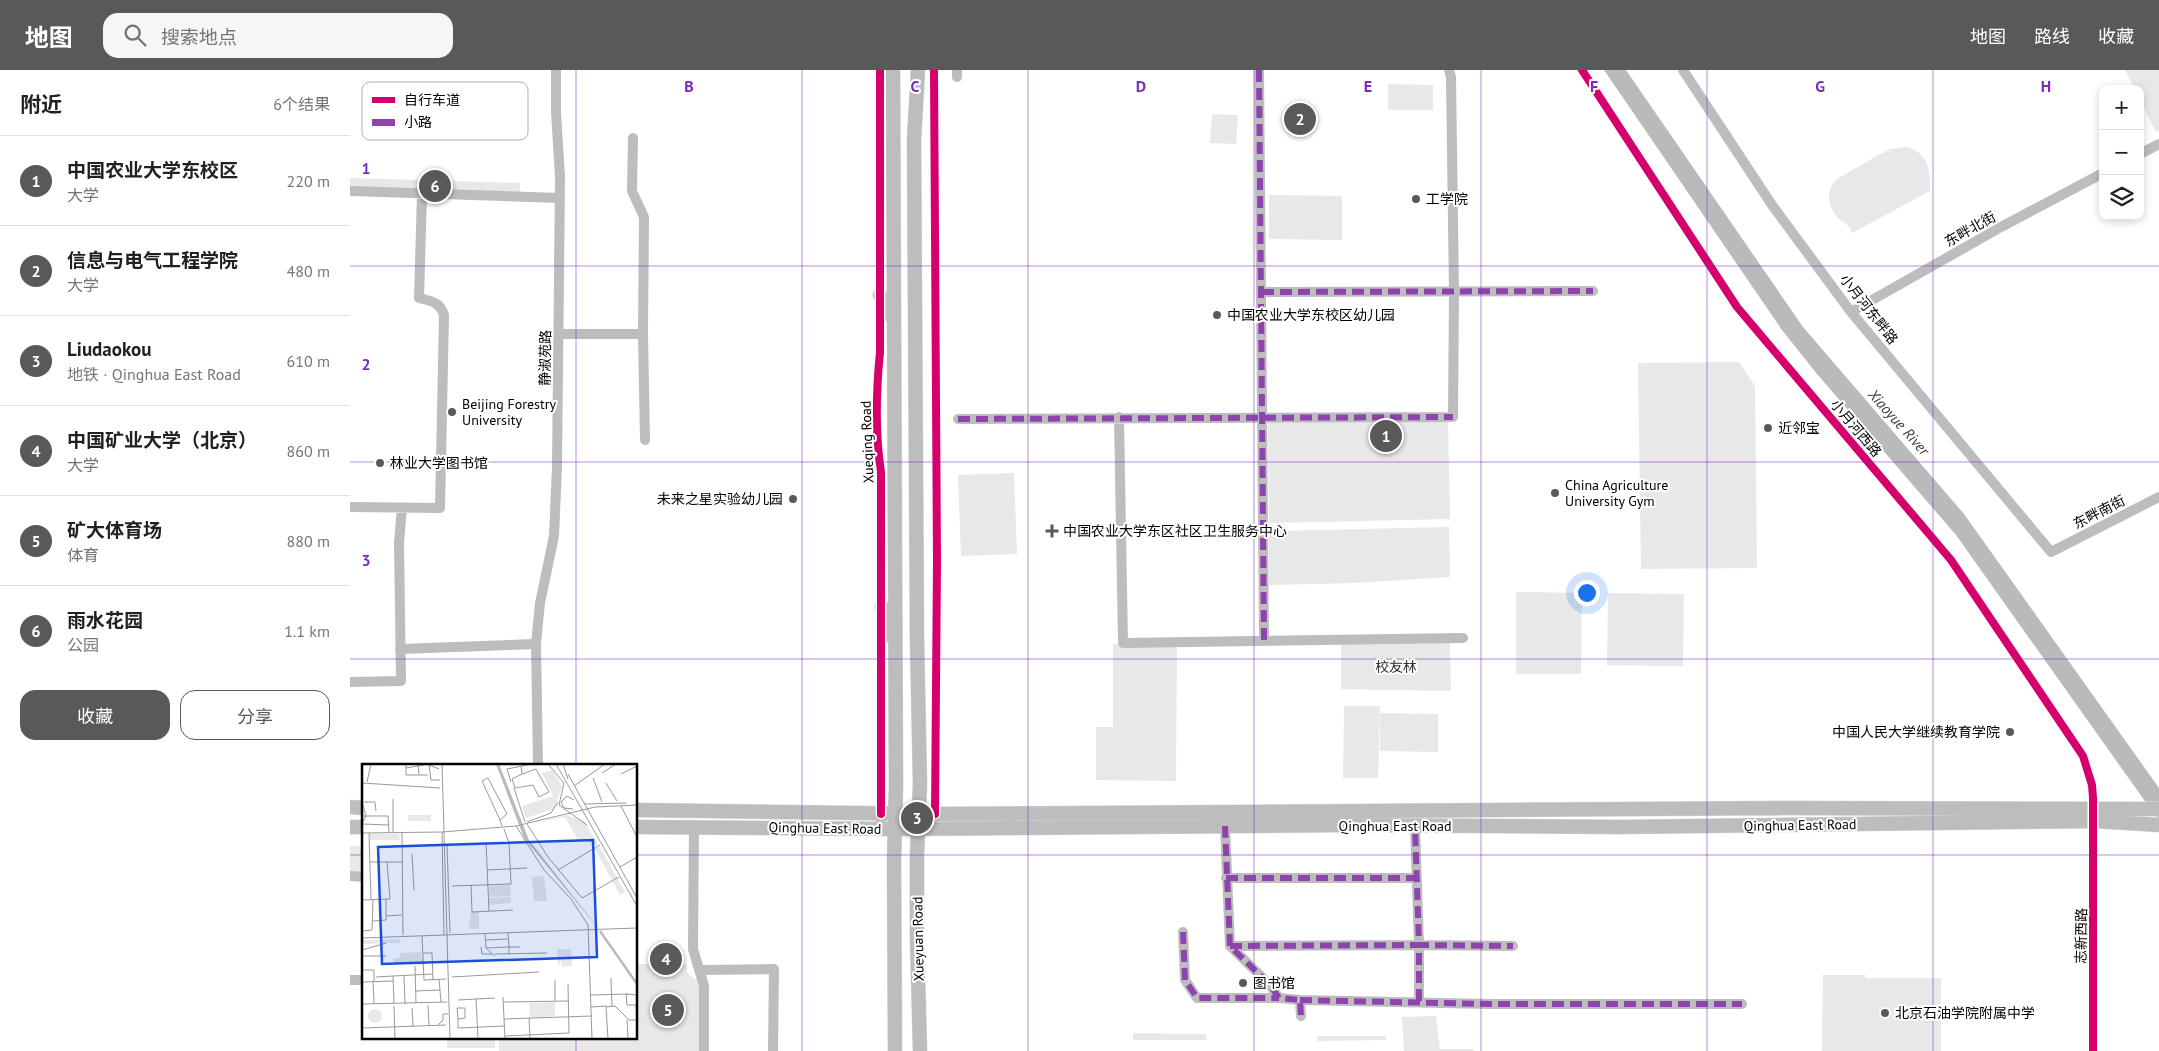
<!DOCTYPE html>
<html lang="zh">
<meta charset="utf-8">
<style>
:root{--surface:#fff;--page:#f6f6f6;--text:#202124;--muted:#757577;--line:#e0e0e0;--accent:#595959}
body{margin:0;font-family:"PT Sans","Noto Sans SC",sans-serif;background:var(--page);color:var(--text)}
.controls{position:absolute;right:15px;top:15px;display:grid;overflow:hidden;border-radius:10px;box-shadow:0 2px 8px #0003}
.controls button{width:45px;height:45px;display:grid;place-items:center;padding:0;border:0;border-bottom:1px solid var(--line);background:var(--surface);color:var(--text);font:25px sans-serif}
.you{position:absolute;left:1236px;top:522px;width:18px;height:18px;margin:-12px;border:4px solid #fff;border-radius:50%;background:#1a73e8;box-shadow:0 0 0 8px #1a73e833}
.badge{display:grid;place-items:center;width:32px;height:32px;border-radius:50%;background:var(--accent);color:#fff;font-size:16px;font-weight:700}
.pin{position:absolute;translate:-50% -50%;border:2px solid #fff;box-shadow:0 1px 5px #0006}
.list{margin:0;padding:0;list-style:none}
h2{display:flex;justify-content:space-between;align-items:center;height:65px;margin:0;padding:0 20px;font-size:21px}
h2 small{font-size:16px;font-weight:400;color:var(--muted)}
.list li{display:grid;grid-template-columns:32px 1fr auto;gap:15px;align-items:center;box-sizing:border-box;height:90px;padding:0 20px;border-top:1px solid var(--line)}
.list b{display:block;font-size:19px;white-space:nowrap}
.list p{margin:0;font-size:16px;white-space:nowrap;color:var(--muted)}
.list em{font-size:16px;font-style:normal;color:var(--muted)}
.actions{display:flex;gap:10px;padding:15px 20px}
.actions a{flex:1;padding:11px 0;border:1px solid var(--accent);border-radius:15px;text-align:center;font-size:18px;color:var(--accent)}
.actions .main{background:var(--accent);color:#fff}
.icon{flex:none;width:28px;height:28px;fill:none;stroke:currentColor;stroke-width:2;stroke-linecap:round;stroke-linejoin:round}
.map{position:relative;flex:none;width:1809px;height:981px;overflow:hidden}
header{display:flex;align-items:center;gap:30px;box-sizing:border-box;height:70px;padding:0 25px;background:var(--accent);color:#fff}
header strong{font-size:24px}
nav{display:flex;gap:28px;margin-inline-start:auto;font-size:18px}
.search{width:350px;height:45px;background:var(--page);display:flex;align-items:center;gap:12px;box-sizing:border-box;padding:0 18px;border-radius:15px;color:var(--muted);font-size:19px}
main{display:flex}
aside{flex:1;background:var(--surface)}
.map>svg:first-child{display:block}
.green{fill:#e8e8e8}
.water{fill:#bababa}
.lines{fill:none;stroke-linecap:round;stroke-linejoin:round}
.major-casing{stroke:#dbdbdb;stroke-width:15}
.minor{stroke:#bdbdbd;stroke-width:10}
.major{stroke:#bdbdbd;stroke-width:14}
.quiet{stroke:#8e44ad;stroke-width:6;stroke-dasharray:12 6;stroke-linecap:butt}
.cycleway-casing{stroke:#fff;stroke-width:11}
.cycleway{stroke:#d6006c;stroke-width:8}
.grid{fill:none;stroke:#7b2cbf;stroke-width:1;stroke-opacity:0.55}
.poi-dot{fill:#595959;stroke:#fff;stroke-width:2}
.labels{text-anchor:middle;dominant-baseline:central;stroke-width:4;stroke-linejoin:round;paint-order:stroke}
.poi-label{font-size:14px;fill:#000;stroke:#fff;text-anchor:start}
.street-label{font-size:14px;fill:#000;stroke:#fff}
.park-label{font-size:14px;fill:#2c2c2c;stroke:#fff}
.water-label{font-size:15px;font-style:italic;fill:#3d3d3d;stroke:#fff}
.inset-river{fill:none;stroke:#bababa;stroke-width:2.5}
.inset-road{fill:none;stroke:#999;stroke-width:1}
.view{fill:#1d4ed8;fill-opacity:0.15;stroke:#1d4ed8;stroke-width:2.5}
.inset-edge{fill:none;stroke:#000;stroke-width:2.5}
.key{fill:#fff;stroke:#b2b2b2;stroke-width:1}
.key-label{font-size:14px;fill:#000}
.grid-label{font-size:16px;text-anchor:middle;font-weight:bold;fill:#7b2cbf;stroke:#fff;stroke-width:4;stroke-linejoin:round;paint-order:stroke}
</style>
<header>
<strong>地图</strong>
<div class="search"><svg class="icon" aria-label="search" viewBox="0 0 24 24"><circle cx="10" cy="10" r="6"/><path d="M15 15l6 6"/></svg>搜索地点</div>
<nav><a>地图</a><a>路线</a><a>收藏</a></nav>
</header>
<main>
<aside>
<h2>附近<small>6个结果</small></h2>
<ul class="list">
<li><span class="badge">1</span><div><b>中国农业大学东校区</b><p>大学</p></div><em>220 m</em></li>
<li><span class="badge">2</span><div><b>信息与电气工程学院</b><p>大学</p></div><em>480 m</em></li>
<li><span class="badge">3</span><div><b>Liudaokou</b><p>地铁 · Qinghua East Road</p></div><em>610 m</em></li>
<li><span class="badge">4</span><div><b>中国矿业大学（北京）</b><p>大学</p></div><em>860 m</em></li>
<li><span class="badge">5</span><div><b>矿大体育场</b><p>体育</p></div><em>880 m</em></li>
<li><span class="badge">6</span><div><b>雨水花园</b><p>公园</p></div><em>1.1 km</em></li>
</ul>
<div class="actions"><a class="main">收藏</a><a>分享</a></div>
</aside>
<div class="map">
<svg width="1809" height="981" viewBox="0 0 1809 981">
<rect width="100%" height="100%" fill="#fff"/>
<!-- green -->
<path class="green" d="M 1775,0 L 1809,0 L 1809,61 L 1806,62 L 1790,30 L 1790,19 L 1785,19 Z
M 1038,14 L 1083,15 L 1083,40 L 1038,40 Z
M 862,44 L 888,45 L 886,74 L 860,73 Z
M 1556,77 C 1579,82 1580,101 1580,121 L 1502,163 L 1498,155 C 1482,148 1471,125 1486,110 C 1491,106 1534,82 1540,79 C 1545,78 1551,78 1556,77 Z
M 0,108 L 170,113 L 170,126 L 0,119 Z
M 919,125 L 992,126 L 992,170 L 919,169 Z
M 1389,292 L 1405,316 L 1407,498 L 1291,499 L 1288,293 Z
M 1098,352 L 1100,449 L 919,453 L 918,353 Z
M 664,403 L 667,484 L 611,486 L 608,405 Z
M 1099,457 L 1100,507 L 1005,513 L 919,515 L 919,461 Z
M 1166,522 L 1232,523 L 1231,604 L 1166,604 Z
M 1258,523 L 1334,524 L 1333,596 L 1257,595 Z
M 1100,573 L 1101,621 L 991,619 L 991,574 Z
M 763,574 L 827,575 L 826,711 L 746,710 L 746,657 L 763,657 Z
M 994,636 L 1030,636 L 1028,708 L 993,708 Z
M 1030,643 L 1088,644 L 1088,682 L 1030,681 Z
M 0,776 L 14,776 L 14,806 L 0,806 Z
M 286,894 L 337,894 L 337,903 L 350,913 L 349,981 L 149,981 L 149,967 L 286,967 Z
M 1473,905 L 1515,905 L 1515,908 L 1591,908 L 1591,981 L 1472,981 Z
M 1086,946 L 1090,979 L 1124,979 L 1124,981 L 1054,981 L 1052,947 Z
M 783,963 L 856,964 L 857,970 L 783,970 Z
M 967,966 L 1036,966 L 1036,970 L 967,971 Z
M 97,967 L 145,967 L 145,978 L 97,978 Z"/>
<!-- water -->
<path class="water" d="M 1254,0 L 1276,0 L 1453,257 L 1614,444 L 1809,718 L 1809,751 L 1606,465 L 1467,304 L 1432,260 Z"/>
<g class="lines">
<!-- major casing -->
<g class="major-casing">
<path id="major" d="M 543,0 L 546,716 L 544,791 L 545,981
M 568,0 L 564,70 L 567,570 L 570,714 L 567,784 L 567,867 L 570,981
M 530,225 L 541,246
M 532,537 L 542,567
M 0,737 L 14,738
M 286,740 L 585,744 L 1438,738 L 1809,739
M 0,757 L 14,757
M 286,757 L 545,759 L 997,755 L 1269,757 L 1744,751 L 1809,755"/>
</g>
<!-- minor -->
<path class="minor" d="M 530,0 L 530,282 C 526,322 525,363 531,402 L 531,759
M 584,0 L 587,491 L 585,744
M 607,0 L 607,7
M 909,0 L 914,570
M 1232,0 L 1387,237 L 1601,490 L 1733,686 L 1742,715 L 1743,728 L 1743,981
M 1333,0 L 1422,135 L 1501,242 L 1701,482 L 1809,427
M 283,68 L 282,121 L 294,147 L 293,264 L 295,370
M 1790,84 L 1809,74
M 0,121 L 210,128
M 912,222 L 1243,221
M 1501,242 L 1651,157 L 1753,103
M 209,264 L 293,264
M 769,347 L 773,573 L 1113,568
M 608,349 L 1103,347 L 1104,222 L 1101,7 L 1099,0
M 0,437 L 90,438 L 94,245 C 90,232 81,231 69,228 L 72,124
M 50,579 L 186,574
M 0,612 L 51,611 L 49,473 L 52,438
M 188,695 L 186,574 L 190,533 L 204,466 L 207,397 L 210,107 L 206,42 L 206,0
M 875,756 L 880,876 L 920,915 L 929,928 L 950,930 L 951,946
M 344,757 L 343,879 L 354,916 L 354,981
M 0,806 L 14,807
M 876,808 L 1067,808
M 833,862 L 835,910 L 847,928 L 929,928
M 880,876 L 1069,875 L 1065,756
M 350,900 L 424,899 L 423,981
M 0,910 L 14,910
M 950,930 L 1140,934 L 1392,934
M 1069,931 L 1069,875 L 1163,876"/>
<!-- major -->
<use href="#major" class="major"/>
<!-- quiet -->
<path class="quiet" d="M 909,0 L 914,570
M 912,222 L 1243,221
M 608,349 L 1103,347
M 875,756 L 880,876 L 920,915 L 929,928 L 950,930 L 951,946
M 876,808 L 1067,808
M 833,862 L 835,910 L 847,928 L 929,928
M 880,876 L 1069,875 L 1065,756
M 950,930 L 1140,934 L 1392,934
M 1069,931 L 1069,875 L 1163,876"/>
<!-- cycleway casing -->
<g class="cycleway-casing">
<path id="cycleway" d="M 530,0 L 530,282 C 526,322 525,363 531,402 L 531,744
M 584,0 L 587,491 L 585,744
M 1232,0 L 1387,237 L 1601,490 L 1733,686 L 1742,715 L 1743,728 L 1743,981"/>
</g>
<!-- cycleway -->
<use href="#cycleway" class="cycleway"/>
</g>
<!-- grid -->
<path class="grid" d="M 226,0 L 226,695M 452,0 L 452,981M 678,0 L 678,981M 904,0 L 904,981M 1131,0 L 1131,981M 1357,0 L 1357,981M 1583,0 L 1583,981M 0,196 L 1809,196M 0,392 L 1809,392M 0,589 L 1809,589M 0,785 L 14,785M 286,785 L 1809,785M 226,967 L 226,981"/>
<!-- markers -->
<g class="poi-dot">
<circle cx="1066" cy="129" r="5"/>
<circle cx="867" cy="245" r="5"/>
<circle cx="102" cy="342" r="5"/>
<circle cx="1418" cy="358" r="5"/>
<circle cx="30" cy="393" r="5"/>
<circle cx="1205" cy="423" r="5"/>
<circle cx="443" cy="429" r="5"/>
<path d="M699.5 453.5h5v5h5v5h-5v5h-5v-5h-5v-5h5z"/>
<circle cx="1660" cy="662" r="5"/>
<circle cx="893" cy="913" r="5"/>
<circle cx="1535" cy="943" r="5"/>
</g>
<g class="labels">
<!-- poi labels -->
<g class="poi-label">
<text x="1076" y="129">工学院</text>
<text x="877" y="245">中国农业大学东校区幼儿园</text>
<text x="112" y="334">Beijing Forestry<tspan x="112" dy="16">University</tspan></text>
<text x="1428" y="358">近邻宝</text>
<text x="40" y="393">林业大学图书馆</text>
<text x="1215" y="415">China Agriculture<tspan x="1215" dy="16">University Gym</tspan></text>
<text x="433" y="429" text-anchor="end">未来之星实验幼儿园</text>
<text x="713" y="461">中国农业大学东区社区卫生服务中心</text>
<text x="1650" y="662" text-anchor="end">中国人民大学继续教育学院</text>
<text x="903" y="913">图书馆</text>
<text x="1545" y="943">北京石油学院附属中学</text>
</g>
<!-- street labels -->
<g class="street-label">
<text transform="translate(1620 159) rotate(-29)">东畔北街</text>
<text transform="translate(1519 239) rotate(52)">小月河东畔路</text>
<text transform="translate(195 288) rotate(-89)">静淑苑路</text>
<text transform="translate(1506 358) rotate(50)">小月河西路</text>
<text transform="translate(517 372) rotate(-92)">Xueqing Road</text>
<text transform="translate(1749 442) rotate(-27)">东畔南街</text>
<text transform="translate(1450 755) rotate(-1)">Qinghua East Road</text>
<text x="1045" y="756">Qinghua East Road</text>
<text transform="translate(475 758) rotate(1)">Qinghua East Road</text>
<text transform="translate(1731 866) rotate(-89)">志新西路</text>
<text transform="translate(568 869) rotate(-91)">Xueyuan Road</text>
</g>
<!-- park labels -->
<g class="park-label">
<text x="1046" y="597">校友林</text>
</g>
<!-- water labels -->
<g class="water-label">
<text transform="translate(1549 352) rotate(48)">Xiaoyue River</text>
</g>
</g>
<!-- overview -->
<g transform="translate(12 694)">
<rect width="275" height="275" fill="#fff"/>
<path d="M 190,6 L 200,23 L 192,45 L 164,54 L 160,42 L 191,32 L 180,9 ZM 46,51 L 69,51 L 69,57 L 46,57 ZM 204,51 L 222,57 L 236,80 L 231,83 L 226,74 L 217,78 L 203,53 L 166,61 ZM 8,70 L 37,70 L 38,76 L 8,76 ZM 238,83 L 263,128 L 258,131 L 233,85 ZM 182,112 L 185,137 L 172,137 L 170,113 ZM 148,121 L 149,132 L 127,133 L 127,122 ZM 149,133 L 149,139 L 127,141 L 127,134 ZM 109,148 L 117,148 L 117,165 L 107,165 ZM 38,175 L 38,179 L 0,180 L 0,176 ZM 195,185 L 209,185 L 210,202 L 200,203 L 199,196 L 196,203 ZM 59,188 L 61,201 L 31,199 L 31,194 L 37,194 L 39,189 ZM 193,238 L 193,252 L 168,254 L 167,239 ZM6 252a7 7 0 1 1 14 0a7 7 0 1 1-14 0Z" fill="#e8e8e8"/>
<path d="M 134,0 L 137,0 L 167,76 L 240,169 L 162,74 Z" fill="#bababa"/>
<path class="inset-river" d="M 238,167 L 275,220"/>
<path class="inset-road" d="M 44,0 L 44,11 L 57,11M 56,0 L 57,11 L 66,11M 80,0 L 88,275M 186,0 L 202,19 L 197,41 L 225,61M 194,0 L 275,142M 201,0 L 206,15M 159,2 L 160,10 L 150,15 L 153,24 L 171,21 L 177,33 L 187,28 L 174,5 L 160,10M 44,4 L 62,1M 77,5 L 67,1 L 69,16 L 78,16M 240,9 L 254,0M 206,10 L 275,134M 259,10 L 275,2M 231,14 L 240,38M 5,18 L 9,0M 149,18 L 145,5 L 170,0M 0,19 L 78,24M 244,19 L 255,37M 212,22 L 243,0M 152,24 L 163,58M 31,35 L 31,68M 0,38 L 4,52 L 0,60M 2,38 L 13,38 L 14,47M 223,40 L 264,39M 259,42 L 275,73M 211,45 L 202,44 L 199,38 L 205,32 L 212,36M 0,52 L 26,52 L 27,68M 138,56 L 145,50 L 126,14 L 120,17 L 138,56 L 140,62M 165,58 L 189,49 L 196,38M 1,60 L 26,61M 165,60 L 186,93 L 220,134 L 257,113M 154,62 L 182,106 L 209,135 L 226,161 L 230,275M 40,68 L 41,171M 80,68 L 154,62 L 233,43 L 275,41M 0,69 L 80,68 L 82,171M 7,69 L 9,135M 124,78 L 127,147M 85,80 L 88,169M 50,90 L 52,126M 8,98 L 41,98M 258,103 L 275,93M 125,106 L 165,104M 196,106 L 238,81M 109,121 L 110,148 L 151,146M 90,122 L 149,120 L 147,79 L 142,65M 0,136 L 28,135 L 25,98M 24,152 L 40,151M 11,157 L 24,156 L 24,135M 0,167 L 10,166 L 11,135M 123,170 L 124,184 L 133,192M 60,172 L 62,216 L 84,215M 0,174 L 275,164M 123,176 L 146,175M 119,183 L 120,190 L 130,190M 124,184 L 147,183 L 146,169M 0,186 L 24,179M 61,189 L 70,189 L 71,216M 133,190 L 185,189M 147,190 L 147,183 L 158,183M 0,192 L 24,192M 53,202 L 54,239M 0,206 L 12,206 L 12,218M 42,212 L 43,240M 14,213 L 31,212M 90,213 L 177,208M 249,214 L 250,242M 77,215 L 79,238M 193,216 L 193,237M 0,218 L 31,217M 11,218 L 12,239M 54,227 L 78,226M 229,231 L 266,230M 141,233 L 143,275M 114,235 L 116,275M 96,236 L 133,234M 141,238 L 206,237M 0,240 L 85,238M 32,240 L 31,212 L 71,210M 66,241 L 67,261M 32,242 L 33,275M 229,243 L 245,242M 50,244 L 51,262M 167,254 L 168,275M 96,255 L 103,254 L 103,244 L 95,244 L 96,255 L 96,264 L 142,262M 142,255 L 230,252M 265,256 L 266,275M 76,261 L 81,256 L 81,250 L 86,250M 0,264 L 84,261M 143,272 L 207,269 L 206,220M 246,275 L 244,243 L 253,242 L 267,256 L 275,256 L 274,241 L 265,241 L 264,230 L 275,231"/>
<path class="view" d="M 231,76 L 235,193 L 20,200 L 16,83 Z"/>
<rect width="275" height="275" class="inset-edge"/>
</g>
<!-- legend -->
<rect x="12" y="12" width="166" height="58" rx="8" class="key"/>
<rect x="22" y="27" width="23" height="6" fill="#d6006c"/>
<rect x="22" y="49" width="23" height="7" fill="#8e44ad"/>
<g class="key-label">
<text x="54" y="35">自行车道</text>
<text x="54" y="57">小路</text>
</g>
<g class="grid-label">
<text x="339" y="22">B</text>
<text x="565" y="22">C</text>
<text x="791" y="22">D</text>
<text x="1018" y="22">E</text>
<text x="1244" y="22">F</text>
<text x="1470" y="22">G</text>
<text x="1696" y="22">H</text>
<text x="16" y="104">1</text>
<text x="16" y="300">2</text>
<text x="16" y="496">3</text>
</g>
</svg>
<div class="controls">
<button>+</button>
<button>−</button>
<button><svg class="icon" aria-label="layers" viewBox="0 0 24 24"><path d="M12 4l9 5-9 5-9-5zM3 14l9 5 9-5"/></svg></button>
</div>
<div class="you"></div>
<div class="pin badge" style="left:1036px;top:366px">1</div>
<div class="pin badge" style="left:950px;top:49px">2</div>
<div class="pin badge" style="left:567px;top:748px">3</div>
<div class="pin badge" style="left:316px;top:889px">4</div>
<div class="pin badge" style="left:318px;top:940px">5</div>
<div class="pin badge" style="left:85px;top:116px">6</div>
</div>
</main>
